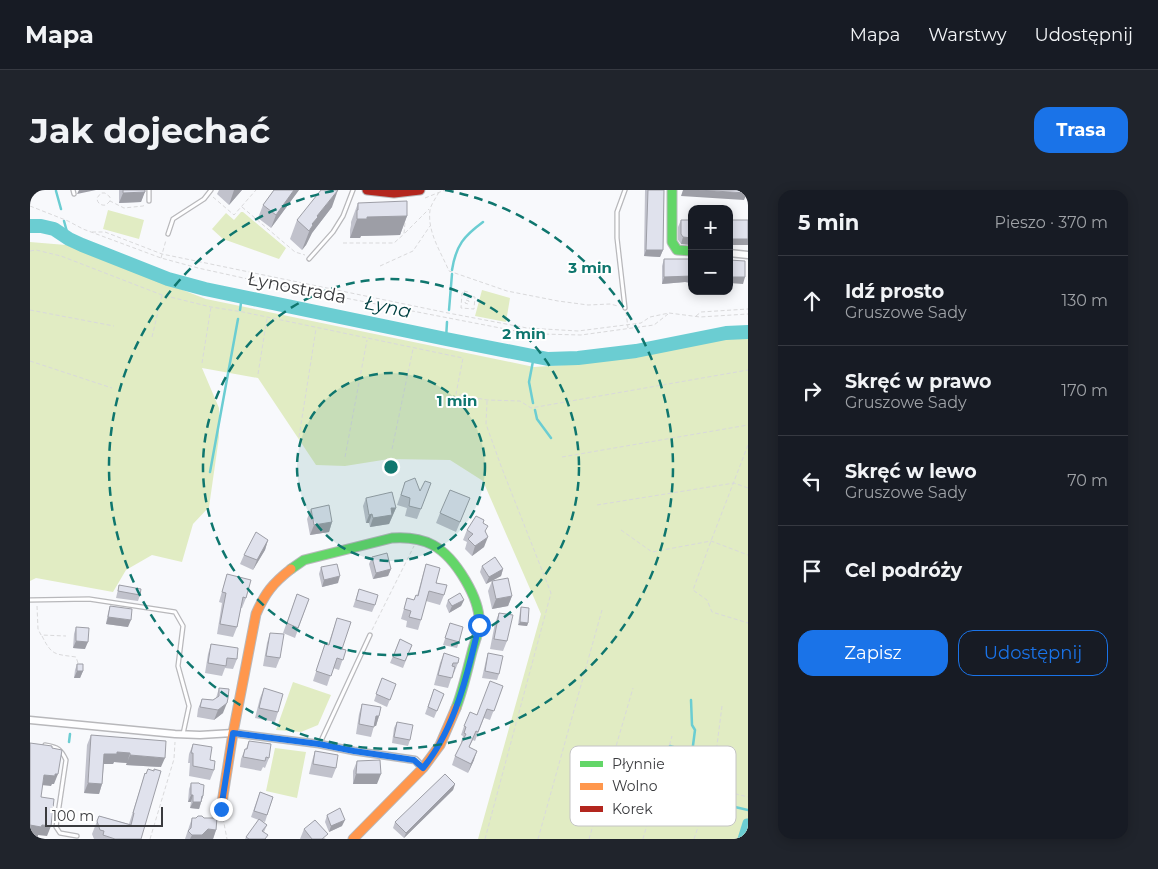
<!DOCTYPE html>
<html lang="pl">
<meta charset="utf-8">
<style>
:root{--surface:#171b24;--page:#20242c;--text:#f1f3f6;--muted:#9ea1a6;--line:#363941;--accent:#1a73e8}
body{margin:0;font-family:Montserrat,sans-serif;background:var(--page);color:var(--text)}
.controls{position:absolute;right:15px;top:15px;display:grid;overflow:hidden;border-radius:10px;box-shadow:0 2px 12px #0003}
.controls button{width:45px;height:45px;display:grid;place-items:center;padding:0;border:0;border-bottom:1px solid var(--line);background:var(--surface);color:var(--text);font:25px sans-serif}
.scale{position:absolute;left:15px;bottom:12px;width:118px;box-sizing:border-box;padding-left:5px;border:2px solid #3a3b3e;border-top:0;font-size:14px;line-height:18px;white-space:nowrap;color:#3a3b3e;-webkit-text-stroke:4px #fff;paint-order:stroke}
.stop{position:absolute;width:15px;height:15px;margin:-11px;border:4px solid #1a73e8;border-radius:50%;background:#fff}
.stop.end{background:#1a73e8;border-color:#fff;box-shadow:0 1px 5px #0008}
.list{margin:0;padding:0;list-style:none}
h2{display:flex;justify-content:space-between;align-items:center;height:65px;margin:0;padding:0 20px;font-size:21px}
h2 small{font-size:16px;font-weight:400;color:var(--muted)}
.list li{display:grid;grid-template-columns:32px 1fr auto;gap:15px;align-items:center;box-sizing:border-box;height:90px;padding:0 20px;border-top:1px solid var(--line)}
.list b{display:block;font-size:19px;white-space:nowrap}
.list p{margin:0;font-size:16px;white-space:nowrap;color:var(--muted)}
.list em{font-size:16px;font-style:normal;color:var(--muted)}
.actions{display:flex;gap:10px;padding:15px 20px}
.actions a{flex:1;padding:11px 0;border:1px solid var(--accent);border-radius:15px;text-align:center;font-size:18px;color:var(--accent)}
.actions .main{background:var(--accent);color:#fff}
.icon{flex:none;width:28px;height:28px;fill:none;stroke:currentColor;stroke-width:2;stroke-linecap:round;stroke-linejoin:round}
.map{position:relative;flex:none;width:718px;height:649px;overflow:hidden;border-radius:15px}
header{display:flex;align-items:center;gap:30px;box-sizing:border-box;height:70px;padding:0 25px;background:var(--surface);border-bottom:1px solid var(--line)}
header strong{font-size:24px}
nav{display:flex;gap:28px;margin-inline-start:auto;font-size:18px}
.intro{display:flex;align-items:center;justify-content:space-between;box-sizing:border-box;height:120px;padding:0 30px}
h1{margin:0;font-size:35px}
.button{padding:12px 22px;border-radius:15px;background:var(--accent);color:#fff;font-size:18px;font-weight:700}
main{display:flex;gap:30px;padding:0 30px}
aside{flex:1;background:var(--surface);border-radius:15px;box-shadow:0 2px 12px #0003}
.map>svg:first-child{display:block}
.green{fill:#e1ecc3}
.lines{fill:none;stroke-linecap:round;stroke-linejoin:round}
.stream{stroke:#6bcdd2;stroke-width:2.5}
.canal{stroke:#6bcdd2;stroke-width:9}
.river{stroke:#6bcdd2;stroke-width:14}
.lane-casing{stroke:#b8b8bb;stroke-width:5.5}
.street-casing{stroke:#b8b8bb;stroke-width:9}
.fast-casing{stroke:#b8b8bb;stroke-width:11}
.slow-casing{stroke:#b8b8bb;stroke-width:11}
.jam-casing{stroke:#b8b8bb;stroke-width:11}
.path{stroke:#d9d9db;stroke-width:1;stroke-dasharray:4 2.5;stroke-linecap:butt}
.lane{stroke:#fefeff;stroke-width:3}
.street{stroke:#fefeff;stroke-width:6}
.fast{stroke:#63d668;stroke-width:9}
.slow{stroke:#ff974d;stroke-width:9}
.jam{stroke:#b3261e;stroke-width:9}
.wall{fill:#c1c2cc}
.shaded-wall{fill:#9d9ea6}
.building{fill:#e0e2ed;stroke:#9d9ea6}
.route{stroke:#1a73e8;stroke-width:6}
.ring{fill:none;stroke:#0f766e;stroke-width:2.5;stroke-dasharray:9 6}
.labels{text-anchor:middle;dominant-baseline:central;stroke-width:4;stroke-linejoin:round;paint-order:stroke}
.street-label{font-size:18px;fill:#3a3b3e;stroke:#fff}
.water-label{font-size:19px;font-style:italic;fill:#034244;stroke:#fff}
.key{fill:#fff;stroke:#c4c4c5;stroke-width:1}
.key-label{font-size:14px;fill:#3a3b3e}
.centre{fill:#0f766e;stroke:#fff;stroke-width:2.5}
.ring-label{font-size:15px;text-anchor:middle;font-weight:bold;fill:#0f766e;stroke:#fff;stroke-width:4;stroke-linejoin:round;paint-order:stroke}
</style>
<header>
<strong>Mapa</strong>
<nav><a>Mapa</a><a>Warstwy</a><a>Udostępnij</a></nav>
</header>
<div class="intro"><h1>Jak dojechać</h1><a class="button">Trasa</a></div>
<main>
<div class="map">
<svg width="718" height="649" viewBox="0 0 718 649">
<rect width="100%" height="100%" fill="#f8f9fc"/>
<!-- green -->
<path class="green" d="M 78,20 L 114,30 L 109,49 L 73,39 Z
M 211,22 L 213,22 L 256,58 L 249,69 L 193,49 L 182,39 L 196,23 L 204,30 Z
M 0,52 L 36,55 L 176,109 L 504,177 L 535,175 L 691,149 L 718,149 L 718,649 L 448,649 L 511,424 L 453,291 L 420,270 L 359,269 L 315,276 L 286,275 L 228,188 L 172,178 L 189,218 L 189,247 L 179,317 L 163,334 L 152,372 L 122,365 L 96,380 L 83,402 L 6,388 L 0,391 Z
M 452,100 L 480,108 L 476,132 L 445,126 Z
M 263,492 L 301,505 L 288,535 L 271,542 L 246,540 Z
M 245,558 L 276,562 L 267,608 L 236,601 Z"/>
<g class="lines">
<!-- stream -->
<path class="stream" d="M 26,1 L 31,19
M 34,31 L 39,49
M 422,80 C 426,55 434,46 453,32
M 210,120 L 212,106
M 419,120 L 422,84
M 416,149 L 417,132
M 503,213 L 499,192 L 504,166
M 505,220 L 507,229 L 521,248
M 180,282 L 208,129
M 661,510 L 662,535 L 665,540 L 662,563 L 657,584 L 675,591 L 679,595
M 39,552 L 40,544
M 640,556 L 662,563
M 683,600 L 690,605 L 704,611 L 705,617 L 718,620"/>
<!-- canal -->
<path class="canal" d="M 712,649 L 717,633 L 718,633"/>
<!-- river -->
<path class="river" d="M 0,36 L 11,36 L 24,39 L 39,49 L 52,55 L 138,89 L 175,99 L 416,149 L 518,169 L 548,168 L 606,161 L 696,143 L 718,142"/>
<!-- lane casing -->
<g class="lane-casing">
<path id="lane" d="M 43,0 L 44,4
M 119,0 L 119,11
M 595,0 L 587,22 L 587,48 L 595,118
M 138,44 L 143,29 L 174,9 L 181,0
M 279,69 L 303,42 L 313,26 L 323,0
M 0,410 L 59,409 L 145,422 L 153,436 L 148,476 L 159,516 L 153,544
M 290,553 L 340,445
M 15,555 C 28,557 31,559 36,570 L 26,637 L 30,643 L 47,646"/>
</g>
<!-- street casing -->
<g class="street-casing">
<path id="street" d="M 699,63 L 718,65
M 0,530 L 145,544 L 170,545 L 203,543 L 289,554 L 324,561 L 385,570 L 393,578"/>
</g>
<!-- fast casing -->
<g class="fast-casing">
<path id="fast" d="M 642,0 L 642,52 L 647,60 L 662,61
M 261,379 L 274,370 L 362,348 C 376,347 390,348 403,355 C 425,367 452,410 449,436 C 448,445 444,454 442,462 C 437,481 433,500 426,518"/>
</g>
<!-- slow casing -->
<g class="slow-casing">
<path id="slow" d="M 191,619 L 203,543 L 226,424 C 235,403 243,393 261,379
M 323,649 L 393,578 L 410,555 L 426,518"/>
</g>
<!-- jam casing -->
<g class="jam-casing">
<path id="jam" d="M 337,0 L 364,3 L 390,0"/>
</g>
<!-- path -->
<path class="path" d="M 409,2 C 406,8 401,14 400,20 C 397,42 411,62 419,81 L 477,101 L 528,111 L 558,115 L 580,114 L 588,116
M 183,7 L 204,25 L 226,0
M 395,8 L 415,0
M 80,11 L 76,15 C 71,16 67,13 67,8 L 71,3 L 75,3 L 80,7 L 80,11 L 94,18 L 113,16 L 115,15
M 0,16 L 38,31 L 53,39 L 131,68 L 168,78 L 227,91 L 491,142 L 511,144 L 551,145 L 624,135 L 638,124
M 212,17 L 265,62 L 275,65
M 62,42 L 75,42 L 132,64 L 418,123 L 497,138 L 548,141 L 611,133 L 620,127 L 639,123 L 670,127 L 718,124
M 375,43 L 399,19
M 313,53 L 364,53 L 374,44 L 375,32
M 0,61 L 6,60 L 31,66 L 132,105 L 181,117 L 213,122 L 433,168 L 426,204 L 457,210 L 490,211 L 501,218 L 718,180
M 131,68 L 136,50
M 350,76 L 383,61 L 400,36
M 434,101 L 438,102 L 438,106 L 445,107 L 444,119 L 431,118 L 432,103 Z
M 433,105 L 438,106 L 438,109
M 436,110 L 439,111 L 438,114 L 435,113 Z
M 0,120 L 84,136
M 596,122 L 598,138
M 666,126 L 671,122 L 718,119
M 122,147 L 132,105
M 0,171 L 82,198
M 172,173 L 181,117
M 228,184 L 237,128
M 269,247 L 286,139
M 718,255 L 681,351 L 663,400 L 677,410 L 682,422 L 718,433
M 362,259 L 383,159
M 315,267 L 337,150
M 532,267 L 718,235
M 567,315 L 704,293 L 718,298
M 591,340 L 622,362 L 681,351 L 718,365
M 7,416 L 8,439 L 11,445 L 36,446
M 342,440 L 384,356
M 12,446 C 22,466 25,464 46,467 L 48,473
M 692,516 L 682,594 L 690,600 L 718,607
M 193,628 L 197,649
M 120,649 L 144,569 L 145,552
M 455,649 L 521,403 L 471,276 L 456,234 L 457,211
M 508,649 L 572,420
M 559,649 L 603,498
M 613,649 L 642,546
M 664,649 L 682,595"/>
<!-- lane -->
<use href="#lane" class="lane"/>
<!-- street -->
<use href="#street" class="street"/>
<!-- fast -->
<use href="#fast" class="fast"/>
<!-- slow -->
<use href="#slow" class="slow"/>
<!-- jam -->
<use href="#jam" class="jam"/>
</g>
<!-- wall -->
<path class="wall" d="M 89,0 L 115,0 L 111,12 L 89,13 Z
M 189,0 L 212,0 L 199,15 L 187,4 Z
M 244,0 L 269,0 L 241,38 L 228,28 L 233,15 Z
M 615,0 L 634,0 L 633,60 L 630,67 L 614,66 Z
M 328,13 L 377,26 L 370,45 L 331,46 L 330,48 L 320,48 L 320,40 L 321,35 L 321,32 Z
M 302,17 L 282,43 L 276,55 L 272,60 L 260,49 L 267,30 Z
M 651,30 L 662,30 L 662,55 L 651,54 L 648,50 L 648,37 Z
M 634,69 L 662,69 L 662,93 L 655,92 L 632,94 L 632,76 Z
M 375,292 L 390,301 L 401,293 L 387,329 L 375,326 L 377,318 L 367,315 Z
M 336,308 L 366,318 L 359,334 L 340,337 L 339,333 L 336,333 L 333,316 Z
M 436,318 L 426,342 L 406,333 L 410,323 Z
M 281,319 L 302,332 L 299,342 L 280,345 L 277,329 Z
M 453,333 L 456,343 L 454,357 L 442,366 L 435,359 L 437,352 L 433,350 L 437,340 Z
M 238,350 L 235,360 L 223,380 L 210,374 L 214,365 Z
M 342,367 L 361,379 L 358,386 L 343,389 L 339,374 Z
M 396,374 L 414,405 L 410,415 L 396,411 L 391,430 L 388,440 L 376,437 L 377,431 L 371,429 L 377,408 L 384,410 L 386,405 L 387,406 L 393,384 Z
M 452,376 L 473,379 L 471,386 L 456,394 L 450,382 Z
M 291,377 L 308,393 L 292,397 L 289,384 Z
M 197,384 L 216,408 L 212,418 L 211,418 L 207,437 L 203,447 L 187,444 L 192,413 L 189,412 Z
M 462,391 L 482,406 L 478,416 L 462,419 L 458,401 Z
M 89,395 L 110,405 L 108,411 L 86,408 Z
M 329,399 L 345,415 L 342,422 L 323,417 Z
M 267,404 L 279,409 L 265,448 L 253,443 Z
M 418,410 L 434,410 L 431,416 L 419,423 L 416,416 Z
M 80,416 L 98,437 L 76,434 L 78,423 Z
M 491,417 L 498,433 L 497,436 L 488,435 L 490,421 Z
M 469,423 L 477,451 L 473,461 L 460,459 L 465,433 Z
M 307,428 L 312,459 L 316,460 L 309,480 L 303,478 L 297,496 L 283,491 L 295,454 L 298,455 Z
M 420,433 L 429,452 L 427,458 L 413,455 Z
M 46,437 L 55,459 L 43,458 L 44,444 Z
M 240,443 L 250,468 L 246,478 L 233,476 L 237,453 Z
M 370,449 L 382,455 L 373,478 L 360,473 Z
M 181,454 L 207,469 L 203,479 L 195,478 L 192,486 L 175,483 L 178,464 Z
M 414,463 L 428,473 L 424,483 L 423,483 L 418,498 L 404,495 L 410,473 Z
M 458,463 L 469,484 L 467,490 L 452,488 L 456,470 Z
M 47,474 L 53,481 L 50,488 L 44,488 L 45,480 Z
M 352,488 L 366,494 L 357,517 L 344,511 Z
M 473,496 L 460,530 L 454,528 L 445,551 L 443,550 L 439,557 L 444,570 L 438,583 L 422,575 L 425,566 L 432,553 L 431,552 L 433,546 L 431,545 L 434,536 L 447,525 Z
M 189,498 L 193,523 L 184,530 L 167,527 L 168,519 L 172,509 L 183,510 L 186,508 Z
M 234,498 L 248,522 L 245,532 L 225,528 L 230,508 Z
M 404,499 L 414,504 L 404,528 L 395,524 Z
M 332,514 L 349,526 L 346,536 L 344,536 L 341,547 L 326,544 L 329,524 Z
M 367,532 L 380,550 L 378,556 L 362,553 L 364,538 Z
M 61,545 L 131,577 L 96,575 L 97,573 L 84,572 L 83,574 L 74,574 L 72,594 L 69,604 L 54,603 L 57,555 Z
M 219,551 L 239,568 L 235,578 L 233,577 L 231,581 L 210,577 L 211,569 L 215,559 L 216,559 Z
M 163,554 L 180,570 L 184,580 L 180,590 L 159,586 L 160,573 L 158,573 L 159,564 Z
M 285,561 L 306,578 L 302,588 L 279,584 L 282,571 Z
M 327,571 L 347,594 L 323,594 L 323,581 Z
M 115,583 L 116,584 L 111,649 L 64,649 L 62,644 L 69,626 L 99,634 Z
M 161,593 L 173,606 L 169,619 L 160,618 L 161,612 L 158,612 L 159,599 Z
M 425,594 L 423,600 L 374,648 L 363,638 L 365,632 Z
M 230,602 L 243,607 L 235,632 L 232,631 L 237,635 L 234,642 L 236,649 L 215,649 L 216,647 L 229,630 L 221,627 Z
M 297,625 L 312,636 L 299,642 L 295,632 Z
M 162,628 L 186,640 L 183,649 L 155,649 Z
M 274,639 L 296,649 L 270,649 Z"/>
<!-- shaded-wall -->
<path class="shaded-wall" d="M 49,0 L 66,0 L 47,4 Z
M 204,0 L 212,0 L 199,15 Z
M 264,0 L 269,0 L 241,38 L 246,25 Z
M 308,0 L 302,17 L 282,43 L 276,55 L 272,60 L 282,34 L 287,26 Z
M 653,0 L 668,0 L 717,3 L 714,10 L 651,6 Z
M 115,2 L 111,12 L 89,13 L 93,3 Z
M 377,26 L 370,45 L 331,46 L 330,48 L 320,48 L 327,29 L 337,27 Z
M 653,47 L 662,48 L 662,55 L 651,54 Z
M 699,49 L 718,49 L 718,55 L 699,55 Z
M 616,60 L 633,60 L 630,67 L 614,66 Z
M 657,86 L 662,86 L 662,93 L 655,92 L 632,94 L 634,87 Z
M 699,87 L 715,87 L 713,94 L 699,93 Z
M 361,318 L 366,318 L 359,334 L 340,337 L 343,328 Z
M 342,324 L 339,333 L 336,333 L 339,325 Z
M 302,332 L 299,342 L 280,345 L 284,335 Z
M 458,347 L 454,357 L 442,366 L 445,356 Z
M 238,350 L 235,360 L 223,380 L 227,370 Z
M 361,379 L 358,386 L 343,389 L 346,383 Z
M 473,379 L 471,386 L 456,394 L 459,387 Z
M 310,386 L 308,393 L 292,397 L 294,390 Z
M 482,406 L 478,416 L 462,419 L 466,409 Z
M 434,410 L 431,416 L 419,423 L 422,416 Z
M 78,427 L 101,430 L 98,437 L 76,434 Z
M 490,432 L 498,433 L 497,436 L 488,435 Z
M 46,451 L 58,452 L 55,459 L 43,458 Z
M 47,481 L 53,481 L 50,488 L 44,488 Z
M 197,513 L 193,523 L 184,530 L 188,520 Z
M 346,526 L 349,526 L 346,536 L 342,536 Z
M 447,561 L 444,570 L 438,583 L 441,574 Z
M 87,562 L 100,563 L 97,573 L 84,572 L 83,574 L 71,574 L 74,564 Z
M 100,565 L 135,568 L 131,577 L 96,575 Z
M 25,584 L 28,584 L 24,594 L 22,594 L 21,596 L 11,595 L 14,585 Z
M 326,584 L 351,584 L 347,594 L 323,594 Z
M 58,593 L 72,594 L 69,604 L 54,603 Z
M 425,594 L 423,600 L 374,648 L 376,643 Z
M 161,605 L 163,605 L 161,612 L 158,612 Z
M 172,606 L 173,606 L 169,619 L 160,618 L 163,612 Z
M 315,630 L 312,636 L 299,642 L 301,636 Z
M 0,635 L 12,635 L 21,636 L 17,646 L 8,645 L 8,647 L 0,646 Z
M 178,639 L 186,640 L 183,649 L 160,649 L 162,645 Z"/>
<!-- building -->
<path class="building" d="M 93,0 L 115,0 L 115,2 L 93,3 Z
M 244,0 L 264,0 L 246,25 L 233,15 Z
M 291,0 L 308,0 L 287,26 L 288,27 L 282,34 L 283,35 L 279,41 L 267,30 Z
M 618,0 L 634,0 L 633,60 L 616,60 Z
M 668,0 L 717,0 L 717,3 Z
M 377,11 L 377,26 L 337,27 L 337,29 L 327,29 L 327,20 L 328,20 L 328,13 Z
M 651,30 L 662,30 L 662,48 L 653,47 L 651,44 Z
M 699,30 L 718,30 L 718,49 L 699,49 Z
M 634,69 L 662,69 L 662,86 L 634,87 Z
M 699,70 L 715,71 L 715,87 L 699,87 Z
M 385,288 L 390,301 L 395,291 L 401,293 L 391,319 L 379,316 L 380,308 L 371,305 L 375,292 Z
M 420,300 L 440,308 L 430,332 L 410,323 Z
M 362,302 L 366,318 L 361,318 L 362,325 L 343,328 L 342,324 L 339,325 L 336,308 Z
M 299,315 L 302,332 L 284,335 L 281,319 Z
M 446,326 L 454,330 L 453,333 L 458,336 L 455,341 L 458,347 L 445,356 L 438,349 L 443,344 L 437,340 Z
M 226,342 L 238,350 L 227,370 L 214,365 Z
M 357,363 L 361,379 L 346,383 L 342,367 Z
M 465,367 L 473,379 L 459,387 L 452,376 Z
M 307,374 L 310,386 L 294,390 L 291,377 Z
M 396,374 L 410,378 L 406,393 L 417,395 L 414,405 L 399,401 L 391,430 L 379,427 L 381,421 L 374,419 L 377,408 L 384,410 L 386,405 L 388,406 Z
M 197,384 L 221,390 L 216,408 L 213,407 L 207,437 L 190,434 L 196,403 L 192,402 Z
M 478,388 L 482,406 L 466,409 L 462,391 Z
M 89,395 L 111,399 L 110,405 L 88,401 Z
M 329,399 L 348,405 L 345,415 L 326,410 Z
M 430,403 L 434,410 L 422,416 L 418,410 Z
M 267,404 L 279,409 L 268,438 L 257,433 Z
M 80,416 L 102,419 L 101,430 L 78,427 Z
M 491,417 L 499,418 L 498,433 L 490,432 Z
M 469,423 L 483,425 L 477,451 L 464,449 Z
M 307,428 L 321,432 L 312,459 L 316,460 L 313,470 L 307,468 L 301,486 L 286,481 L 295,454 L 299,455 Z
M 420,433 L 433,437 L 429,452 L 415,448 Z
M 46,437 L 59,438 L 58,452 L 46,451 Z
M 240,443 L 254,444 L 250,468 L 236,466 Z
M 370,449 L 382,455 L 375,471 L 363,467 Z
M 181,454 L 208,458 L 207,469 L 197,468 L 196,476 L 178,473 Z
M 414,463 L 429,468 L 428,473 L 423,473 L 422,476 L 425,477 L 422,488 L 408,485 Z
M 458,463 L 473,466 L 469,484 L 455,481 Z
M 47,474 L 53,474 L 53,481 L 47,481 Z
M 352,488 L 366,494 L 360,510 L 346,504 Z
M 460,491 L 473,496 L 464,521 L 457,519 L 448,542 L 446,541 L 439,557 L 447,561 L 441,574 L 425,566 L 436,544 L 434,543 L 436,537 L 434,536 L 440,522 L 447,525 Z
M 189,498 L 199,499 L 198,508 L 197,513 L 188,520 L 170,517 L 172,509 L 183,510 L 189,506 Z
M 234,498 L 253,504 L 248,522 L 229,518 Z
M 404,499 L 414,504 L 407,521 L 398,517 Z
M 332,514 L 351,517 L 349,526 L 346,526 L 344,537 L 329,534 Z
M 367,532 L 383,535 L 380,550 L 364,547 Z
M 61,545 L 136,551 L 135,568 L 100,565 L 100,563 L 87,562 L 87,564 L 74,564 L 72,594 L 58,593 Z
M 219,551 L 241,554 L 239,568 L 236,567 L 235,571 L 213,567 L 215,559 L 217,559 Z
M 0,553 L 22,556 L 22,558 L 32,560 L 28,584 L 25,584 L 25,586 L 14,585 L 11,607 L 24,609 L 21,636 L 12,635 L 11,637 L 0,635 Z
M 163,554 L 182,557 L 180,570 L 185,571 L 184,580 L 163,576 L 163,563 L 161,563 Z
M 285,561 L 308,565 L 306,578 L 283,574 Z
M 350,570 L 351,584 L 326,584 L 327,571 Z
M 118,579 L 124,581 L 124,579 L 131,581 L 111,649 L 85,649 L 73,645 L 74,641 L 70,640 L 67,631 L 69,626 L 101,635 L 104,623 L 103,623 L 115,583 L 116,584 Z
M 415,584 L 425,594 L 376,643 L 365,632 Z
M 161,593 L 169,593 L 170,594 L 174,595 L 173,606 L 172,606 L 171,612 L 163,612 L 163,605 L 161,605 Z
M 230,602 L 243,607 L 237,625 L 224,621 Z
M 310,618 L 315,630 L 301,636 L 297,625 Z
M 168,626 L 172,626 L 174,628 L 187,628 L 186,640 L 178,639 L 172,645 L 162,645 L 158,641 L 161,638 L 162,628 L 166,628 Z
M 229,629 L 237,635 L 232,641 L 238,645 L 235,649 L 219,649 L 216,647 Z
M 285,630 L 298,644 L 292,649 L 282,649 L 274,639 Z"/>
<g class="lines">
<!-- route -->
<path class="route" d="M 191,619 L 203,543 L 289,554 L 324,561 L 384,570 L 393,578 C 425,539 438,483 449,435"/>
</g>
<!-- distance rings -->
<circle cx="361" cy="277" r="94" fill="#0f766e" fill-opacity=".12"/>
<g class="ring">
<circle cx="361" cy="277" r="94"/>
<circle cx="361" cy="277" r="188"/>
<path d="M415 0A282 282 0 1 1 307 0"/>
</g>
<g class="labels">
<!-- street labels -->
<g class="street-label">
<text transform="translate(267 98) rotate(11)">Łynostrada</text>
</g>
<!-- water labels -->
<g class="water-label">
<text transform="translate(358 117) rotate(12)">Łyna</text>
</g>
</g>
<!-- legend -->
<rect x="540" y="556" width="166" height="80" rx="8" class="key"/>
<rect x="550" y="571" width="23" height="6" fill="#63d668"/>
<rect x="550" y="593" width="23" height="7" fill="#ff974d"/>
<rect x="550" y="616" width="23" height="6" fill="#b3261e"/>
<g class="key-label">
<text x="582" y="579">Płynnie</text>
<text x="582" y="601">Wolno</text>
<text x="582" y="624">Korek</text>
</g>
<circle cx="361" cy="277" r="8" class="centre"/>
<g class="ring-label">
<text x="560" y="83">3 min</text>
<text x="494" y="149">2 min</text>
<text x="427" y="216">1 min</text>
</g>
</svg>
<div class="controls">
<button>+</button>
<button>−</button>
</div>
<div class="scale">100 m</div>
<div class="stop" style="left:449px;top:435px"></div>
<div class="stop end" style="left:191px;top:619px"></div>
</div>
<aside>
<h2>5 min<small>Pieszo · 370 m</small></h2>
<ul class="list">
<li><svg class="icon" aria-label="ahead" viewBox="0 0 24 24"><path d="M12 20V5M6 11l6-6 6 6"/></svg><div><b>Idź prosto</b><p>Gruszowe Sady</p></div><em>130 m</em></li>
<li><svg class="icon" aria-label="right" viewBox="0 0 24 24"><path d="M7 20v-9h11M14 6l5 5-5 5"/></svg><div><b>Skręć w prawo</b><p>Gruszowe Sady</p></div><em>170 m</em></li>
<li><svg class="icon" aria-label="left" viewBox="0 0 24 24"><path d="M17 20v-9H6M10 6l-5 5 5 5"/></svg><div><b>Skręć w lewo</b><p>Gruszowe Sady</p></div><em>70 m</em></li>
<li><svg class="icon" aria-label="arrive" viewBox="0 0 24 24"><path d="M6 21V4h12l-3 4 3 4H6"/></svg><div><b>Cel podróży</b></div></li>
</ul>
<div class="actions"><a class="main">Zapisz</a><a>Udostępnij</a></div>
</aside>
</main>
